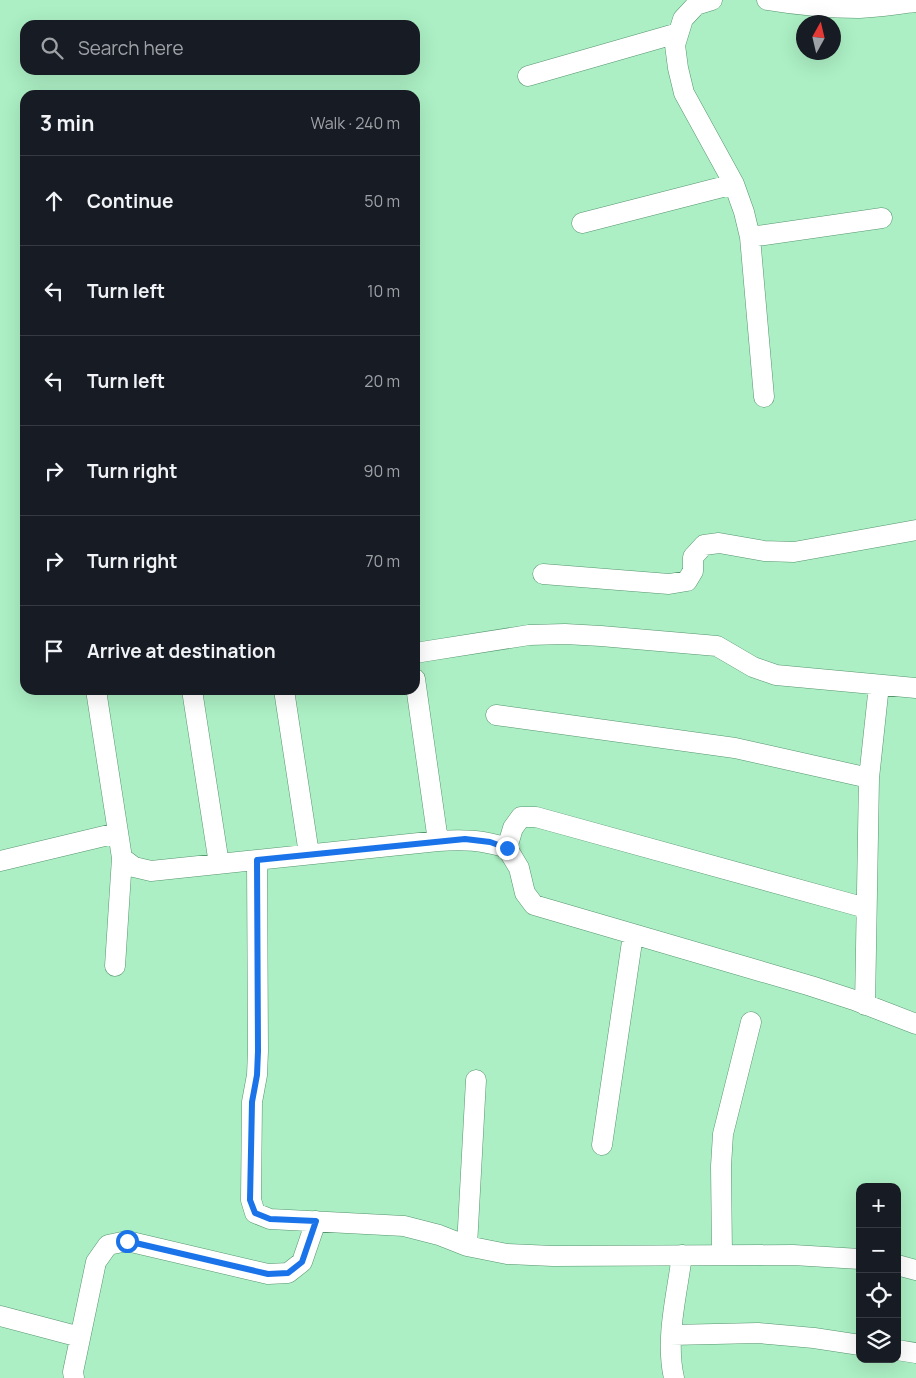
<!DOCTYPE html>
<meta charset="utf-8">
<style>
:root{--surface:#171b24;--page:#242831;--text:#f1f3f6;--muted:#9ea1a6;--line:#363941}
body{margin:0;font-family:Manrope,sans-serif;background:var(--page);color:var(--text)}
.controls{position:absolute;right:15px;bottom:15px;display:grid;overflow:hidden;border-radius:10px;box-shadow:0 5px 20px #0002}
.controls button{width:45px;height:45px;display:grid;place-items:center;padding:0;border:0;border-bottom:1px solid var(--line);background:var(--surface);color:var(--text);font:25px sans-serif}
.compass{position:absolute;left:796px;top:15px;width:45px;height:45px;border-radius:50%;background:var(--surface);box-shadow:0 5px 20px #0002;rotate:8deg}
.stop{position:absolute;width:15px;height:15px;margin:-11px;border:4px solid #1a73e8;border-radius:50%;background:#fff}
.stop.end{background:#1a73e8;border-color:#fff;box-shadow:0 1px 5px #0008}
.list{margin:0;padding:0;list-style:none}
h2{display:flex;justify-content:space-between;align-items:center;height:65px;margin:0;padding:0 20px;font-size:21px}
h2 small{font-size:16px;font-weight:400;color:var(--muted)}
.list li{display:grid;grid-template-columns:32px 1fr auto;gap:15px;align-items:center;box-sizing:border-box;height:90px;padding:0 20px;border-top:1px solid var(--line)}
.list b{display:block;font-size:19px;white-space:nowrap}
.list em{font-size:16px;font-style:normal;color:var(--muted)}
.icon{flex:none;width:28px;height:28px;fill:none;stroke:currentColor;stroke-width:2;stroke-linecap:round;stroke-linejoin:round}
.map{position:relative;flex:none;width:916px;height:1378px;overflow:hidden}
.search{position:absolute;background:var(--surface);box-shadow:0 5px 20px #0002;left:20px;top:20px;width:400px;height:55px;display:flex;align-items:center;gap:12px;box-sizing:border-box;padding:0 18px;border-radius:15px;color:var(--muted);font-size:19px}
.panel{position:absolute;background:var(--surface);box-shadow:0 5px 20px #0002;left:20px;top:90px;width:400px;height:605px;border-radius:15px}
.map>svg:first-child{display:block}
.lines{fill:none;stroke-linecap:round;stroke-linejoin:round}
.street-casing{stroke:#55956e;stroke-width:21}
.street{stroke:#fff;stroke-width:20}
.route{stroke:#1a73e8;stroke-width:6}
</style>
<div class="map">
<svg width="916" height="1378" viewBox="0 0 916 1378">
<rect width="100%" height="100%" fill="#acefc4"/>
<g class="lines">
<!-- street casing -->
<g class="street-casing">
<path id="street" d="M 712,0 L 696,5 L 683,19 L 675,45 L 678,68 L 684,93 L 734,184 L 744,212 L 750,237 L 764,397
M 767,0 C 797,5 827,8 859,8 C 878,7 897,4 916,2
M 528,76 L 678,33
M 582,223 L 734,184
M 750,237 L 882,218
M 543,574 L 669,584 L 687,581 L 693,571 L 693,557 L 704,545 L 719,543 L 764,551 L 794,552 L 916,530
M 415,653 L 529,635 L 565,634 L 601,636 L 717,646 L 753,667 L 776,675 L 916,688
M 415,679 L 438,841
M 96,690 L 122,858 L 134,867 L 151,871 L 438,841 C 463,839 483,840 507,848 L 519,868 L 525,893 L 534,905 L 811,986 L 854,1000 L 916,1024
M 192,690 L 219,864
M 284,690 L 309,854
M 496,715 L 735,748 L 869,778
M 507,848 L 513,828 L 521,817 L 536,817 L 866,908
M 257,860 L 258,1051 L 257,1075 L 252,1102 L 251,1200 L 255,1213 L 270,1219 L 404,1226 L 439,1235 L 467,1246 L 507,1254 L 553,1256 L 793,1255 L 860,1259
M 0,861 L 117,833
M 115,966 L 122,858
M 865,1005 L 869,778 L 879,685
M 602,1145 L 633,935
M 467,1246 L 476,1080
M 722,1255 L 721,1166 L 723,1134 L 751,1022
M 897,1265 L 916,1270
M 0,1316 L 80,1337
M 671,1335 L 758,1333 L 814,1338 L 860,1345
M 897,1350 L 916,1353
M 74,1378 L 73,1372 L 96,1262 L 108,1245 L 127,1241 L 268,1274 L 288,1273 L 302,1262 L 316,1221
M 674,1378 C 665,1338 677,1295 682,1255"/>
</g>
<!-- street -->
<use href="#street" class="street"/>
</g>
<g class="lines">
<!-- route -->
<path class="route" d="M 127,1241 L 268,1274 L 288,1273 L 302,1262 L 316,1221 L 270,1219 L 255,1213 L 250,1200 L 252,1102 L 257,1075 L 258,1051 L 257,860 L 465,839 L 490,842 L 507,848"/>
</g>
</svg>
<div class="controls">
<button>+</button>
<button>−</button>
<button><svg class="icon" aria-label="locate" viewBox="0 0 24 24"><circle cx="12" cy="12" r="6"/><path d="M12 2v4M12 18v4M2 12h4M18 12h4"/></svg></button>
<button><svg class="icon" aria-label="layers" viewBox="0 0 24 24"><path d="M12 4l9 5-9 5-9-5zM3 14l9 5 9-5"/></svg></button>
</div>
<svg class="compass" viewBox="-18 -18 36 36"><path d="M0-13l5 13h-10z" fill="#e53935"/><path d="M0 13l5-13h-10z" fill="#9ea1a6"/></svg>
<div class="stop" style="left:127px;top:1241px"></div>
<div class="stop end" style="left:507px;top:848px"></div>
<div class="search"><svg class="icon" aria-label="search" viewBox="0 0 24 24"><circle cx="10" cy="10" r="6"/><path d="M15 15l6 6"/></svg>Search here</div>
<section class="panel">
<h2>3 min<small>Walk · 240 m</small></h2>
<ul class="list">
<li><svg class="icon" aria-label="ahead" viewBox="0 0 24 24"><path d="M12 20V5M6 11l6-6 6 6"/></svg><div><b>Continue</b></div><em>50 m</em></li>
<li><svg class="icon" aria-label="left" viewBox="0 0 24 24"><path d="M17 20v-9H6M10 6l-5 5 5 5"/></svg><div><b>Turn left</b></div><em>10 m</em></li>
<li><svg class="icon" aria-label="left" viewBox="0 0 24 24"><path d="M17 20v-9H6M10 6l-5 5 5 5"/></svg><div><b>Turn left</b></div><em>20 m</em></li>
<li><svg class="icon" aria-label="right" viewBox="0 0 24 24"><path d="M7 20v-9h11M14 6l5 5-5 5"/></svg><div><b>Turn right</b></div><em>90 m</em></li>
<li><svg class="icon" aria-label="right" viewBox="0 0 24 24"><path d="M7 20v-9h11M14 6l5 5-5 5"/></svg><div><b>Turn right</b></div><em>70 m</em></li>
<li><svg class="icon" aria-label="arrive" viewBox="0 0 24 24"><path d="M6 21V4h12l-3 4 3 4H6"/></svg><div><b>Arrive at destination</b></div></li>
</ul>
</section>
</div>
